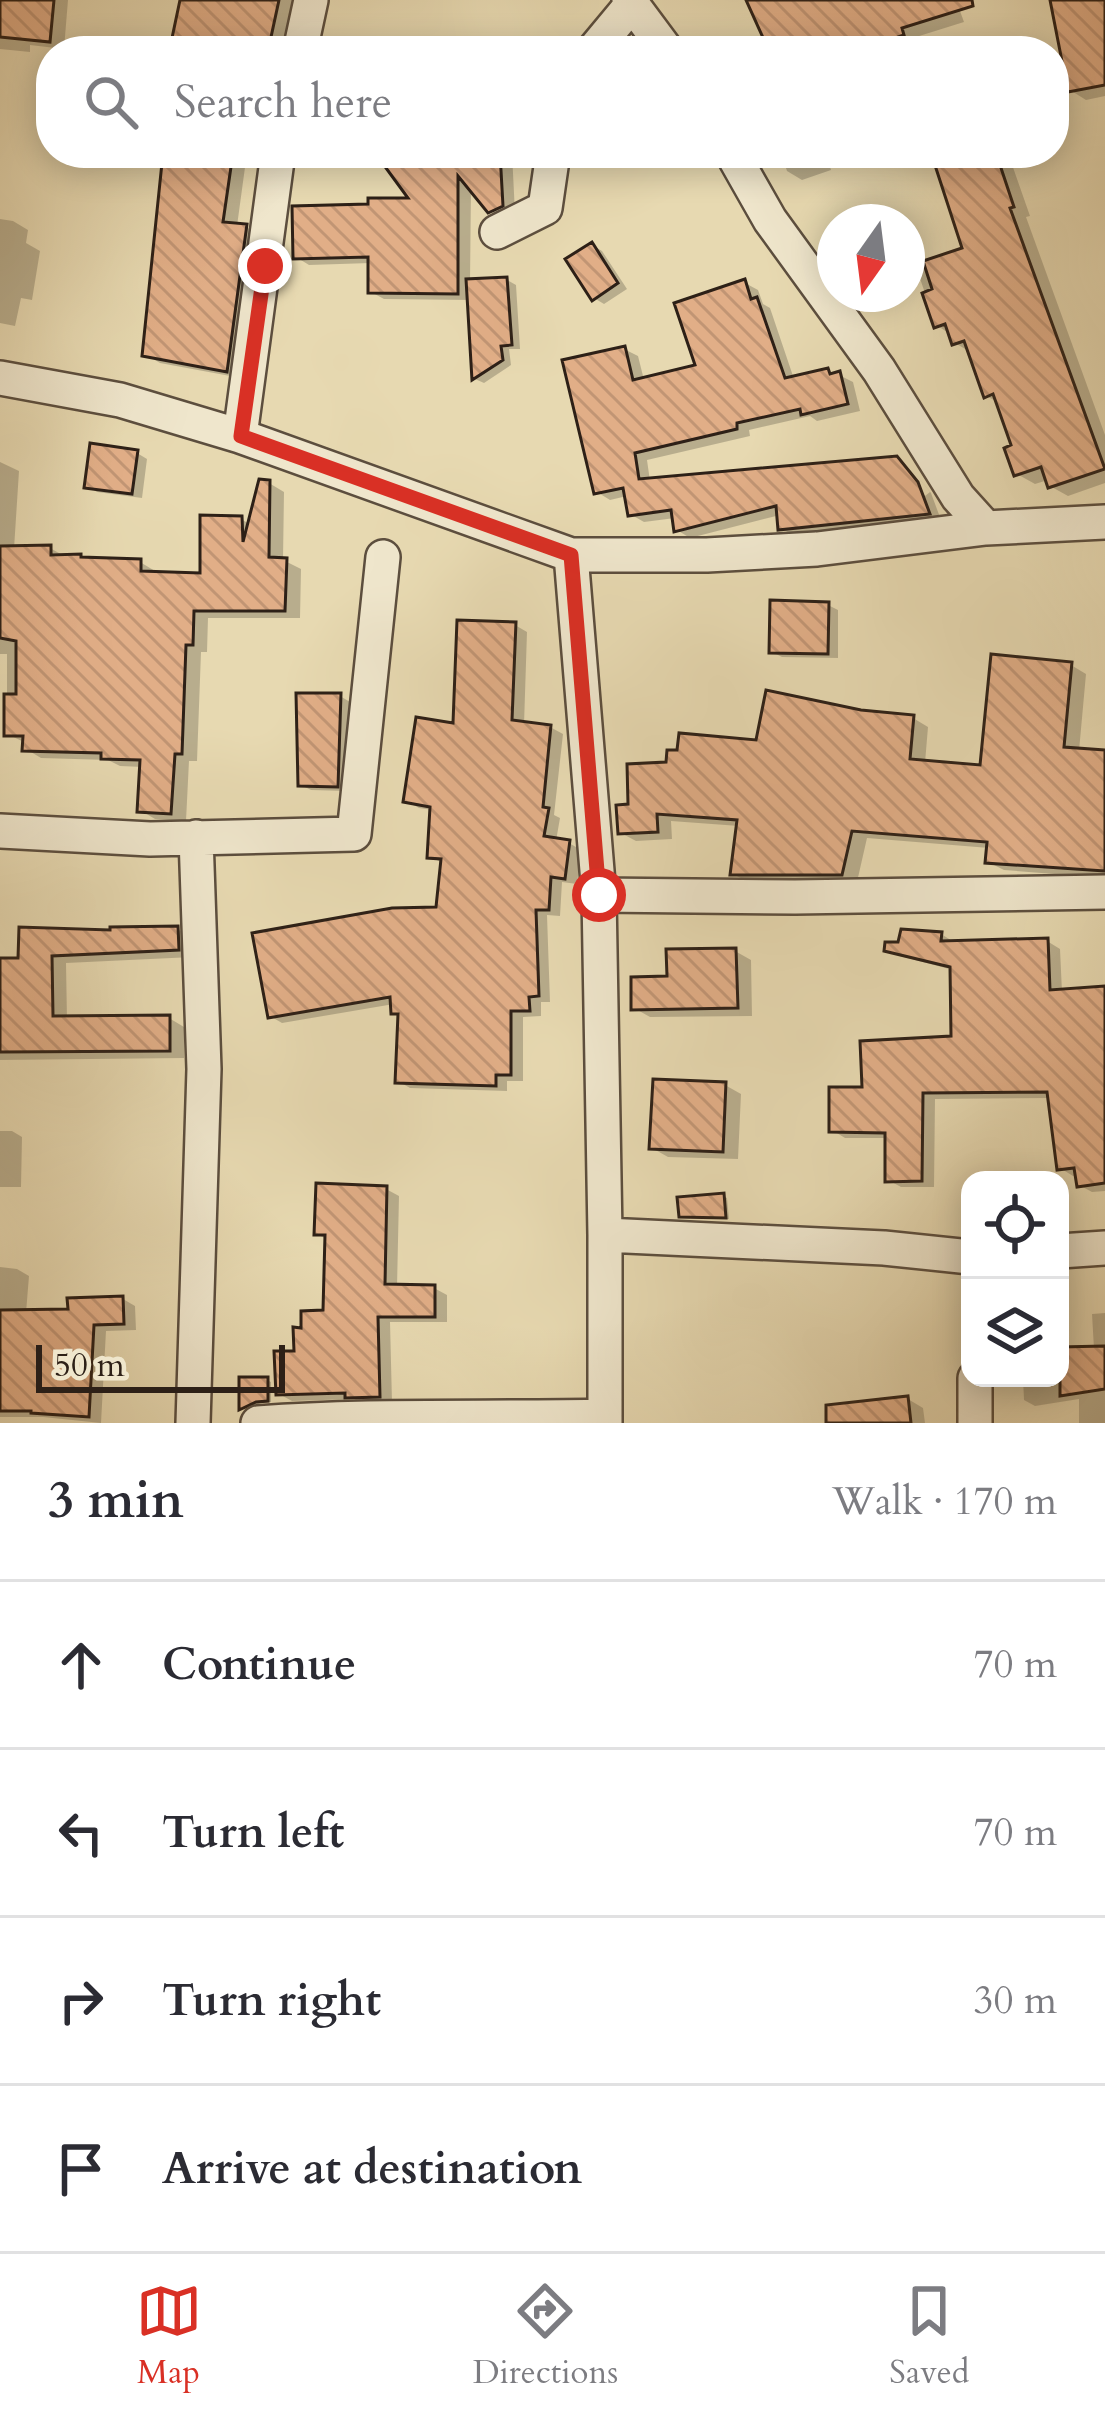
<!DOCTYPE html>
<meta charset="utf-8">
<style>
:root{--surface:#fff;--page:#f7f7f7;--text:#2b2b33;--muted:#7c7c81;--line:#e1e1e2;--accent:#d93025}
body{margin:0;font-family:Cardo,serif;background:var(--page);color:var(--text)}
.controls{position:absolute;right:36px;bottom:36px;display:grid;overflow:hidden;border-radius:24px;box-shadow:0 6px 30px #0003}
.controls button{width:108px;height:108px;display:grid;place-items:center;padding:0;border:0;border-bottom:3px solid var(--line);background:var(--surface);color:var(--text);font:60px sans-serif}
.compass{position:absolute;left:817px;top:204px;width:108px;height:108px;border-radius:50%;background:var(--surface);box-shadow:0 6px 30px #0003;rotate:194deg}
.scale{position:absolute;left:36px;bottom:30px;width:249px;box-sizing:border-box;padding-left:12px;border:6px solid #2d2017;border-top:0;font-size:33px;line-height:42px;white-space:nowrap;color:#2d2017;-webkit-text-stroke:9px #efe6cc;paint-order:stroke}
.stop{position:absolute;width:36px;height:36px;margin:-27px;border:9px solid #d93025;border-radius:50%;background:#fff}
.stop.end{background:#d93025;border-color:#fff;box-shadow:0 3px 12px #0008}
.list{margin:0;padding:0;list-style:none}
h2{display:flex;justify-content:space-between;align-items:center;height:156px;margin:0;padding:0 48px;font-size:51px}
h2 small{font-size:39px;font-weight:400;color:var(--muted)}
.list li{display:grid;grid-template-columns:78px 1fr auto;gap:36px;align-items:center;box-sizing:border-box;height:168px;padding:0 48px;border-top:3px solid var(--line)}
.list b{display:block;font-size:45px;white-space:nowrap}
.list em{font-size:39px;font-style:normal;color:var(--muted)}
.icon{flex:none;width:66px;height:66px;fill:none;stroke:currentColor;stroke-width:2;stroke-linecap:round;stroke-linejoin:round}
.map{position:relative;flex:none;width:1105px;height:1423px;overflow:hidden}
.search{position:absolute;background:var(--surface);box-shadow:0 6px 30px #0003;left:36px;right:36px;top:36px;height:132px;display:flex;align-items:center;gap:30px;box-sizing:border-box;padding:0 42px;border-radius:48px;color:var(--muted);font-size:45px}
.sheet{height:828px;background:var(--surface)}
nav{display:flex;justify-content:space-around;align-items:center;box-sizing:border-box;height:168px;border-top:3px solid var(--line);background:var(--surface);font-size:33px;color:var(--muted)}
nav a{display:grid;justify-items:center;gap:6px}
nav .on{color:var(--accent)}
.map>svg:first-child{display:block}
.shadow{fill:#0003}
.building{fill:url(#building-back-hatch);stroke:#2d2017;stroke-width:3}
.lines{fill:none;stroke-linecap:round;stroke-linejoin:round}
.minor-casing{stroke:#5c4e3e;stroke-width:38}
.minor{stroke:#efe6cc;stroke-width:33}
.route{stroke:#d93025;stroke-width:15}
</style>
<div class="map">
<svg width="1105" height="1423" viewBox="0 0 1105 1423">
<defs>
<pattern id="building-back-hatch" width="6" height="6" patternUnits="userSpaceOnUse" patternTransform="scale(3)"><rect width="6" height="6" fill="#e1ae87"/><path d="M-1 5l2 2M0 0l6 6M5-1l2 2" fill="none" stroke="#c19574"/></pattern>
</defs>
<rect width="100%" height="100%" fill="#e7d9b1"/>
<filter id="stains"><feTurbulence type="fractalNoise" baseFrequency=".00167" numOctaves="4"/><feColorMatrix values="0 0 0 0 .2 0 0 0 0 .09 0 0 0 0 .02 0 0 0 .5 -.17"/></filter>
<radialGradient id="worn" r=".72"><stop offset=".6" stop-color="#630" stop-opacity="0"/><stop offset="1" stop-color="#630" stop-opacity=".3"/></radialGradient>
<!-- shadow -->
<path class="shadow" d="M 0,0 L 68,0 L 64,49 L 30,45 L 30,52 L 0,49 Z
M 183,0 L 294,0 L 283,51 L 177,51 Z
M 749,0 L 956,0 L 964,22 L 916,37 L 918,44 L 902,49 L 903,51 L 772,51 Z
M 1053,0 L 1105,0 L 1105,96 L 1086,100 L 1070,90 Z
M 471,42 L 484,49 L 486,51 L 459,51 Z
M 163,153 L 237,153 L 246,160 L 237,226 L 246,227 L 260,235 L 241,378 L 160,363 L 145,354 L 164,176 L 160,173 Z
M 379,153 L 512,153 L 515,213 L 503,219 L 490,211 L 471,187 L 470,282 L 507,280 L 516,285 L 520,349 L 509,349 L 511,365 L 484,383 L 475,379 L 470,300 L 384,299 L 371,292 L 371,263 L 309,265 L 296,257 L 414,201 Z
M 781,153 L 830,153 L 826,154 L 831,170 L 802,180 L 787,171 Z
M 934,153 L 1008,153 L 1030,216 L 1026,217 L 1105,435 L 1105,483 L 1068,496 L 1050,486 L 1048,480 L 1035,484 L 1017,474 L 1014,447 L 1000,403 L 986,396 L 972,353 L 955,343 L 952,335 L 936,325 L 916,267 L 966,250 Z
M 0,219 L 13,221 L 28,230 L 26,243 L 40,251 L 32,300 L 21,298 L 15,326 L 0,323 Z
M 592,245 L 602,251 L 627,289 L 604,304 L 594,298 Z
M 745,283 L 758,290 L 763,304 L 770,308 L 794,379 L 828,372 L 835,376 L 839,375 L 853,382 L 860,411 L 817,421 L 810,416 L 749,430 L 750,436 L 647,460 L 650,481 L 896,459 L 903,462 L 899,462 L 925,496 L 930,492 L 909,466 L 931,493 L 941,520 L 794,536 L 781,528 L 780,515 L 690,538 L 677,530 L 675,518 L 644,522 L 630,514 L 627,496 L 610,500 L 597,492 L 624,349 L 638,356 L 644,380 L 699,368 Z
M 137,453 L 147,459 L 142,498 L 97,492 L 87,486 Z
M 0,462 L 19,471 L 14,549 L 50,548 L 66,557 L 140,562 L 155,571 L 155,574 L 203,576 L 241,519 L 251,525 L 269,483 L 284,492 L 283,560 L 301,569 L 300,618 L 208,618 L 207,652 L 201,652 L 197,761 L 189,761 L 186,821 L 155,819 L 140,810 L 143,767 L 120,766 L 108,760 L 41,758 L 26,749 L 26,743 L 7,734 L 7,654 L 0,654 Z
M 828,605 L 838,610 L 838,658 L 782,657 L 772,652 Z
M 515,625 L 527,632 L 524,725 L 550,727 L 563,734 L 554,815 L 560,818 L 556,841 L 569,843 L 581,850 L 577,884 L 562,882 L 560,916 L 547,915 L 550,1002 L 541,1002 L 541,1016 L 523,1017 L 523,1081 L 507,1081 L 507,1091 L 410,1088 L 398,1081 L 401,1017 L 394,1012 L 394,1004 L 282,1023 L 270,1016 L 439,910 L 444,864 L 430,856 L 433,810 L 419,808 L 407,801 L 456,726 Z
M 1071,665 L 1086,674 L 1079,751 L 1105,753 L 1105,878 L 1004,870 L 988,862 L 989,848 L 867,838 L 857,882 L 748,882 L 733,874 L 739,826 L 671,821 L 672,839 L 636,841 L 621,833 L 631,807 L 669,765 L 860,713 L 913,718 L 928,727 L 925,763 L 983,768 Z
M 340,696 L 350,702 L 347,791 L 311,790 L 301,785 Z
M 177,929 L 192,937 L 193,957 L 66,963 L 67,1019 L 169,1018 L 184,1027 L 184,1058 L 0,1060 L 0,961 L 21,961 L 113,934 Z
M 941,934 L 954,942 L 1047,941 L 1060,949 L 1062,992 L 1105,989 L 1105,1191 L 1092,1192 L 1079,1185 L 1078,1175 L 1073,1176 L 1060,1168 L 1050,1098 L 935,1099 L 934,1187 L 901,1187 L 888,1180 L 888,1138 L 845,1138 L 832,1130 L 865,1090 L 954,1039 L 953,970 L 900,956 L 887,949 Z
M 735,951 L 751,960 L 752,1016 L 650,1017 L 634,1008 L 670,979 Z
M 725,1085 L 741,1094 L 738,1159 L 668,1157 L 652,1148 Z
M 0,1131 L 12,1131 L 22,1137 L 21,1187 L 0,1187 Z
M 386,1189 L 399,1196 L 397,1287 L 434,1288 L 447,1295 L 447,1322 L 390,1322 L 392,1402 L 361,1403 L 354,1399 L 292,1401 L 279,1394 L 297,1354 L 304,1331 L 326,1313 L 328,1240 L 317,1234 Z
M 723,1196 L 727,1198 L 729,1219 L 686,1218 L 682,1216 Z
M 0,1267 L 17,1269 L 29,1276 L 26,1313 L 71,1312 L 123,1299 L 135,1306 L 136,1330 L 106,1331 L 101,1423 L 43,1417 L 0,1417 Z
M 1105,1313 L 1105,1423 L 1079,1423 L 1079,1399 L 1035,1406 L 1024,1400 L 1023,1378 L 1060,1378 L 1060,1350 L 1094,1349 L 1092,1314 Z
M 267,1380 L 271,1382 L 271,1402 L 261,1403 L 245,1410 L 242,1408 Z
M 908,1399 L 923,1408 L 925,1423 L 866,1423 L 871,1422 Z"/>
<!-- building -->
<path class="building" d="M 0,0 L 54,0 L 50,42 L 0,37 Z
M 180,0 L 279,0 L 268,51 L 178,51 L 181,40 L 172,38 Z
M 746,0 L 972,0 L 973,6 L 902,28 L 904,35 L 857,51 L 769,51 Z
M 1050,0 L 1105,0 L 1105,85 L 1068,92 Z
M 163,153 L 233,153 L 223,222 L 247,224 L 227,372 L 142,356 Z
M 375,153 L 500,153 L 503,206 L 488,213 L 458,176 L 458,294 L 368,293 L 368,257 L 293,259 L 292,206 L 368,204 L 368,198 L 408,198 Z
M 931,153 L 996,153 L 1014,207 L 1010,208 L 1105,469 L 1048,488 L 1041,467 L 1014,476 L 1004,448 L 1011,445 L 993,394 L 984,398 L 964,341 L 952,345 L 945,324 L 934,328 L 922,293 L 932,289 L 923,261 L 962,248 Z
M 592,242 L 618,283 L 592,301 L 565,259 Z
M 507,277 L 512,345 L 501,346 L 503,360 L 472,380 L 466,279 Z
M 745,279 L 751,299 L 757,297 L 785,378 L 828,368 L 830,374 L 840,371 L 848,404 L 801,415 L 800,409 L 737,423 L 737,429 L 635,453 L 639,479 L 897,456 L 918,482 L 930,514 L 778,530 L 776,506 L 674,532 L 671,510 L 628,516 L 623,488 L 594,494 L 562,360 L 625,346 L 633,380 L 695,365 L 674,303 Z
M 90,443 L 138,450 L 132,494 L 84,488 Z
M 259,479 L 270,480 L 269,557 L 287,558 L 285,611 L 194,611 L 193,645 L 186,645 L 182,754 L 175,754 L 171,814 L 137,812 L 140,760 L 101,759 L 101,753 L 22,751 L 23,736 L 4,736 L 4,694 L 16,694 L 16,641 L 0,638 L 0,546 L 51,545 L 51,555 L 81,554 L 81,557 L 141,559 L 141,571 L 200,573 L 200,515 L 242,516 L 243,542 Z
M 770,600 L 829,602 L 828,654 L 769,653 Z
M 457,620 L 516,622 L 512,720 L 551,725 L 543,807 L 549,808 L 544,836 L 570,840 L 565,879 L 551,877 L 549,910 L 536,910 L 539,996 L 529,997 L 530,1011 L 511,1011 L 511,1075 L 496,1075 L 496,1086 L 395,1083 L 398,1014 L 391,1014 L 390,997 L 268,1018 L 252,933 L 392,908 L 436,907 L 441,859 L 427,858 L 430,807 L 403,802 L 416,717 L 453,723 Z
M 991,654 L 1072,662 L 1064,747 L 1105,750 L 1105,871 L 985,863 L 987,842 L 852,831 L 842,875 L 730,875 L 737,820 L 657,814 L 658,832 L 618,834 L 616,805 L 628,804 L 627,764 L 666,762 L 667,750 L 677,750 L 679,733 L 756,740 L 766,690 L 861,710 L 914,715 L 910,759 L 980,765 Z
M 296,693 L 341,693 L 338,787 L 298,786 Z
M 178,926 L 179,950 L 52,956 L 53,1016 L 170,1015 L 170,1051 L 0,1052 L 0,958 L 18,958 L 19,927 L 110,930 L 110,927 Z
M 901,929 L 942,932 L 941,941 L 1048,938 L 1050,990 L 1105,986 L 1105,1183 L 1077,1187 L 1074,1168 L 1057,1170 L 1047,1092 L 923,1093 L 922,1181 L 885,1182 L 885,1133 L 829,1132 L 829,1087 L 862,1087 L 860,1041 L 951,1036 L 950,967 L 884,951 L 885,942 L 898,942 Z
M 736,948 L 738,1008 L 631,1010 L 631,977 L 667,976 L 666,949 Z
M 653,1079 L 726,1082 L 723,1152 L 649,1149 Z
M 316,1183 L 387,1186 L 385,1284 L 435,1285 L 435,1317 L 378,1317 L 380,1397 L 345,1398 L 345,1393 L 276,1395 L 274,1351 L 294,1351 L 293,1327 L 301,1328 L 301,1311 L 323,1310 L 325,1235 L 314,1235 Z
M 724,1193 L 726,1218 L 679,1217 L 677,1197 Z
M 123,1296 L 124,1324 L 94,1325 L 89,1417 L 31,1413 L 31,1411 L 0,1411 L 0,1310 L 68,1309 L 67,1298 Z
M 1105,1346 L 1105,1389 L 1060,1396 L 1060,1347 Z
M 239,1377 L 268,1377 L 268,1401 L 256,1402 L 239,1410 Z
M 908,1396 L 911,1423 L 826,1423 L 826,1405 Z"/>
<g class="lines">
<!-- minor casing -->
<g class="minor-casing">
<path id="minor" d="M 629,0 L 667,51
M 300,51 L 311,0
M 593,51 L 632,4
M 732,153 L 770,220 L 879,370 L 958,497 L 986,528
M 497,232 L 545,208 L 553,153
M 0,378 L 120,400 L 240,436 L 571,555 L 707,555 L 817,549 L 986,528 L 1105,522
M 240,436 L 278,153
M 571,555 L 599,895 L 605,1235 L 605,1423
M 0,831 L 150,839 L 354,834 L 383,557
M 599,895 L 795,897 L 1105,892
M 605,1235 L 884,1248 L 970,1257
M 1060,1251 L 1105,1248
M 975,1378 L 975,1423
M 193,1423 L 204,1069 L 196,837
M 258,1423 C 374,1414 489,1419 605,1416"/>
</g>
<!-- minor -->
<use href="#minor" class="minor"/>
</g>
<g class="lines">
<!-- route -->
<path class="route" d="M 265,266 L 241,436 L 571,555 L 599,895"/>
</g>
<rect width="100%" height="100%" filter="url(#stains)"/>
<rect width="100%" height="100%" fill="url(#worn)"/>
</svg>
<div class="controls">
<button><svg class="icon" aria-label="locate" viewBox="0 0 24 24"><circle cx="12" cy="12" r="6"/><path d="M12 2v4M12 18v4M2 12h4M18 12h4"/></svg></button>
<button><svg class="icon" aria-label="layers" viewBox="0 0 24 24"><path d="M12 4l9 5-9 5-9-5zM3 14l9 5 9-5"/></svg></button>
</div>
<svg class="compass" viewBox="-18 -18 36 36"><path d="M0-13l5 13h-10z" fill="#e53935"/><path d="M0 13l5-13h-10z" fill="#7c7c81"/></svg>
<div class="scale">50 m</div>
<div class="stop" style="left:599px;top:895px"></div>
<div class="stop end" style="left:265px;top:266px"></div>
<div class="search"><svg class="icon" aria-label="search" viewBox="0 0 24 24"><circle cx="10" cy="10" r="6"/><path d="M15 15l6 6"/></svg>Search here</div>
</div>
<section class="sheet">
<h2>3 min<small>Walk · 170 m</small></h2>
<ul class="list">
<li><svg class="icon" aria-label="ahead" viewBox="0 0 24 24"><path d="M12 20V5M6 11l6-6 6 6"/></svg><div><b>Continue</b></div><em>70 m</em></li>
<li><svg class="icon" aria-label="left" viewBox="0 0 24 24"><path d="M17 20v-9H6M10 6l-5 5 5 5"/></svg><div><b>Turn left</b></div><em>70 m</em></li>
<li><svg class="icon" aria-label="right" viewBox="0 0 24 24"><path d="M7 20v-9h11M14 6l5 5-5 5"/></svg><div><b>Turn right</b></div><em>30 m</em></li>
<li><svg class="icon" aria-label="arrive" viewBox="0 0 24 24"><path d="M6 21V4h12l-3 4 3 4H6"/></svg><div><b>Arrive at destination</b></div></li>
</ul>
</section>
<nav>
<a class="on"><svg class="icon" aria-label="map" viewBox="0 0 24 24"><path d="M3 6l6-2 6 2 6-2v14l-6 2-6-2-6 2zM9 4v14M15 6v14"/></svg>Map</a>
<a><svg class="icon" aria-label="directions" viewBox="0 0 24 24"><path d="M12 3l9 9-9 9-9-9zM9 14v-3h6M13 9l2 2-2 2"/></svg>Directions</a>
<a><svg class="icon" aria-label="saved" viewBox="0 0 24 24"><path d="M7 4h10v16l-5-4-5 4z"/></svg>Saved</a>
</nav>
